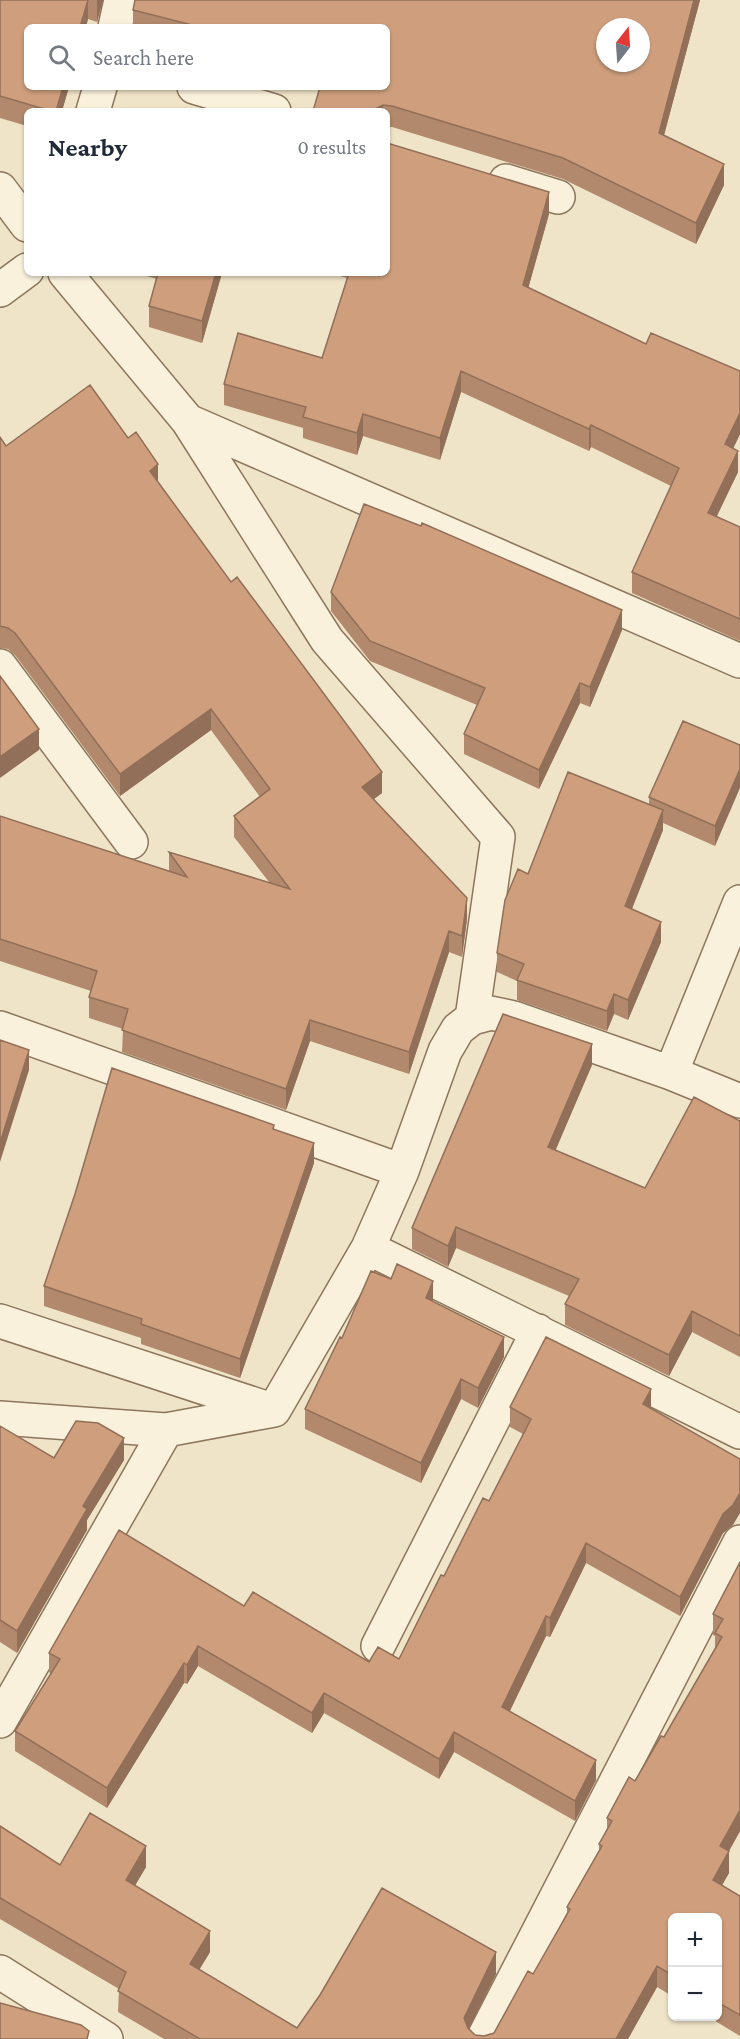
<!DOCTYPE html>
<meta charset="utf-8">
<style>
:root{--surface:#fff;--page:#f6f6f7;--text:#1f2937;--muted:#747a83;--line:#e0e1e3}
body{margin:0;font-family:"Crimson Pro",serif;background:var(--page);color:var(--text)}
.controls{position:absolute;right:18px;bottom:18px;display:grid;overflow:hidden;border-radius:9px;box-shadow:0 2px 4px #0004}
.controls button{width:54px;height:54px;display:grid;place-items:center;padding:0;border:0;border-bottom:2px solid var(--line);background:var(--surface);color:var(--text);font:30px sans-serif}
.compass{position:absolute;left:596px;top:18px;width:54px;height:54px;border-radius:50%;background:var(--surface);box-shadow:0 2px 4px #0004;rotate:17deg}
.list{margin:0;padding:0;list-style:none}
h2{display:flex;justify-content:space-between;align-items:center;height:78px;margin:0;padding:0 24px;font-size:26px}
h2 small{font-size:20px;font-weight:400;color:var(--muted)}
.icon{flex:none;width:33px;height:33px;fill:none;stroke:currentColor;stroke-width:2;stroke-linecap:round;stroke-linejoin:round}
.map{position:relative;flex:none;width:740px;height:2039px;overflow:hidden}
.search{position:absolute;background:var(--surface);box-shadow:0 2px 4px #0004;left:24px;top:24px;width:366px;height:66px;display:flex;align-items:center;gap:15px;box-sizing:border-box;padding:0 21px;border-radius:9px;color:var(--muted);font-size:22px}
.panel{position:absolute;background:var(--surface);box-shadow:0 2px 4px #0004;left:24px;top:108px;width:366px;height:168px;border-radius:9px}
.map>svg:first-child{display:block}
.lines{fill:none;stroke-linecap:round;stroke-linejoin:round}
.minor-casing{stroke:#8d765c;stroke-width:36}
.minor{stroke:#faf1dc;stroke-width:33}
.wall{fill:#b2896c;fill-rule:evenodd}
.shaded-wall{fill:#916f58}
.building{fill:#cf9f7d;stroke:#916f58;stroke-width:1.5;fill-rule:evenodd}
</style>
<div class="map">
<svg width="740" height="2039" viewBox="0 0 740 2039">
<rect width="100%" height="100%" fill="#f0e4c8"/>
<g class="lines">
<!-- minor casing -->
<g class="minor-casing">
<path id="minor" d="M 115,27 L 121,0
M 194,87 L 274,111
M 93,111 L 100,87
M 506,181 L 558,197
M 0,189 L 27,225
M 65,273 L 188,421 L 327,640 L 498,837 L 472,1018
M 0,290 L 27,270
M 188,421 L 740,661
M 0,666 L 131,842
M 0,1028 L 402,1171
M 671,1073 L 740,902
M 368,1248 L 740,1432
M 0,1321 L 269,1409
M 0,1418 L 166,1430 L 274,1410 L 368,1248 L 402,1171 L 445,1051 L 458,1029 L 472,1018 L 491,1013 L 514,1018 L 671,1073 L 740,1101
M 378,1646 L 538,1331
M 0,1721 L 166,1430
M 0,1972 L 106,2039
M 483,2039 L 740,1542"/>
</g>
<!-- minor -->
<use href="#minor" class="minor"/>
</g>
<!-- wall -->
<path class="wall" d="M 0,0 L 103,0 L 97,22 L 88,19 L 62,111 L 27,111 L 27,126 L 0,118 Z
M 135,0 L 700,0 L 664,135 L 724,164 L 724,185 L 696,244 L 563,179 L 392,127 L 387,127 L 387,111 L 313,111 L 320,87 L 387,87 L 387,27 L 133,27 L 133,10 ZM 605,27 L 641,27 L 641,63 L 605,63 Z
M 549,214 L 528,288 L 740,434 L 733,448 L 738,472 L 717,516 L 740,527 L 740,641 L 632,593 L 632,572 L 671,486 L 591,447 L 589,451 L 461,392 L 440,460 L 363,436 L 357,455 L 303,438 L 303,428 L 224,405 L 224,384 L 322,358 L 347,278 L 329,273 L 387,273 Z
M 136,273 L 222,273 L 202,343 L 149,327 L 149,306 L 157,279 Z
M 0,437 L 6,446 L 158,482 L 382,793 L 374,799 L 467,919 L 462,957 L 449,952 L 409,1074 L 310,1041 L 286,1110 L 122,1052 L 123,1029 L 89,1018 L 89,997 L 91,991 L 0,961 L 0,816 L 169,871 L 169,852 L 269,882 L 234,837 L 234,816 L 260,797 L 211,730 L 120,796 L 15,655 L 8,649 L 0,648 Z
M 331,592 L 622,630 L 590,707 L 580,703 L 539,789 L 464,754 L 464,734 L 477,705 L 370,661 L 331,611 Z
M 740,745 L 715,846 L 663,823 L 663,830 L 632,909 L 661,942 L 628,1020 L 614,1014 L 607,1031 L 517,1000 L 517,981 L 497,972 L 497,953 L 528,874 L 649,805 L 649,797 Z
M 592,1065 L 555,1150 L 645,1188 L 740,1121 L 740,1357 L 692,1332 L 669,1376 L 565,1325 L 565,1304 L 569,1296 L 456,1248 L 448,1267 L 412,1249 L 412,1228 Z
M 274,1130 L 314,1163 L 240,1378 L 141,1344 L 141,1338 L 44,1306 L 44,1286 Z
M 433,1302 L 504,1357 L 478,1408 L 461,1399 L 421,1483 L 305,1429 L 305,1409 L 342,1338 Z
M 510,1407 L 651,1408 L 733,1525 L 723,1533 L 680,1616 L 586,1563 L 550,1637 L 546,1636 L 510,1711 L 596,1780 L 575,1821 L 454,1752 L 439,1779 L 324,1713 L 312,1733 L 198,1666 L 187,1684 L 184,1683 L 107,1808 L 15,1751 L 15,1731 L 51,1674 L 49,1672 L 49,1653 L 244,1606 L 369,1662 L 399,1659 L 444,1576 L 489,1501 L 523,1434 L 510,1427 Z
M 0,1426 L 54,1458 L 124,1460 L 87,1520 L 87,1530 L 17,1653 L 0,1642 Z
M 740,1562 L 740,1831 L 729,1851 L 729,1873 L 722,1885 L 740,1896 L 740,2036 L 707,2016 L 717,2016 L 717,1917 L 672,1917 L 672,1996 L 657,1987 L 628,2039 L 164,2039 L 118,2012 L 119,1989 L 0,1919 L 0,1826 L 60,1865 L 146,1867 L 135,1885 L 210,1952 L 199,1970 L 297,2028 L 496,1974 L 469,2029 L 475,2035 L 484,2036 L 494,2033 L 533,1974 L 567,1915 L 567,1907 L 599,1850 L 599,1844 L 607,1829 L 607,1818 L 635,1781 L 664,1737 L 715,1648 L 715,1636 L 713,1635 L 713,1614 Z"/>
<!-- shaded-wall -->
<path class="shaded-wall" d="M 88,0 L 88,19 L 86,27 L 80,27 Z
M 97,0 L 103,0 L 97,22 Z
M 694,0 L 700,0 L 659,154 L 659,133 Z
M 63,87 L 69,87 L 62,111 L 56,111 Z
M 383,105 L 383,111 L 374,111 L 375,109 Z
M 724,164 L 724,185 L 696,244 L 696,223 Z
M 549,192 L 549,214 L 523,307 L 523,285 Z
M 216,273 L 222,273 L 202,343 L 202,321 Z
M 461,371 L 461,392 L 440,460 L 440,438 Z
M 740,413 L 740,434 L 725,466 L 725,444 Z
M 363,414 L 363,436 L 357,455 L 357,433 Z
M 591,425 L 591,447 L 589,451 L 589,429 Z
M 738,451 L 738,472 L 708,534 L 708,513 Z
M 158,464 L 158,486 L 150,471 Z
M 622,610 L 622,630 L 590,707 L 590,687 Z
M 580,683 L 580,703 L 539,789 L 539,770 Z
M 211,709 L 211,730 L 120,796 L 120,774 Z
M 39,729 L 39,750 L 0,778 L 0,757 Z
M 740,769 L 740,788 L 715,846 L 715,826 Z
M 382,772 L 382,793 L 362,808 L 362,787 Z
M 663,810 L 663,830 L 625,926 L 625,906 Z
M 467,898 L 467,919 L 462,957 L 462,936 Z
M 661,922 L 661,942 L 628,1020 L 628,1000 Z
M 449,931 L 449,952 L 409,1074 L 409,1052 Z
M 614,994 L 614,1014 L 607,1031 L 607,1011 Z
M 310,1020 L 310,1041 L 286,1110 L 286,1089 Z
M 592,1044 L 592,1065 L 548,1168 L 548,1147 Z
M 29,1050 L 29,1070 L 0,1162 L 0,1143 Z
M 314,1143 L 314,1163 L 240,1378 L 240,1359 Z
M 456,1227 L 456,1248 L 448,1267 L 448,1246 Z
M 433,1281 L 433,1301 L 426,1318 L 426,1298 Z
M 692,1311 L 692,1332 L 669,1376 L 669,1355 Z
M 504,1337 L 504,1357 L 478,1408 L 478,1388 Z
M 461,1379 L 461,1399 L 421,1483 L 421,1463 Z
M 651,1389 L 651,1409 L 643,1404 Z
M 124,1438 L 124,1460 L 87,1520 L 87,1530 L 17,1653 L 17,1631 L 83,1506 Z
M 740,1493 L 740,1513 L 733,1525 L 723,1533 L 680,1616 L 680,1597 L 723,1514 Z
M 586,1543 L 586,1563 L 550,1637 L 550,1618 Z
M 546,1616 L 546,1636 L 502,1727 L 502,1707 Z
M 198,1646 L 198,1666 L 187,1684 L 187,1665 Z
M 184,1663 L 184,1683 L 107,1808 L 107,1788 Z
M 324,1693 L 324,1713 L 312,1733 L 312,1713 Z
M 454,1732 L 454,1752 L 439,1779 L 439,1759 Z
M 596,1760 L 596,1780 L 575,1821 L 575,1801 Z
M 740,1810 L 740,1831 L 720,1867 L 720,1846 Z
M 146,1846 L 146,1867 L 126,1901 L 126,1880 Z
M 729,1851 L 729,1873 L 713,1901 L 713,1880 Z
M 210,1931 L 210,1952 L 190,1985 L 190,1964 Z
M 496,1952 L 496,1974 L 464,2039 L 464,2018 Z
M 657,1966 L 657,1987 L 628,2039 L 616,2039 Z"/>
<!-- building -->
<path class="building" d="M 0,0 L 88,0 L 80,27 L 27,27 L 27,87 L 63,87 L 56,111 L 51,111 L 0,96 Z
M 135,0 L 694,0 L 659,133 L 724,164 L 696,223 L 563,158 L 392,106 L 383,105 L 375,109 L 374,111 L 313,111 L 320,87 L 387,87 L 387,27 L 200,27 L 133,10 ZM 605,27 L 641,27 L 641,63 L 605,63 Z
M 387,143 L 549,192 L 523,285 L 646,344 L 651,333 L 740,371 L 740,413 L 725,444 L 738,451 L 708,513 L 740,527 L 740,619 L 632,572 L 679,468 L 591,425 L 589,429 L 461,371 L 440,438 L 363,414 L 357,433 L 303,417 L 306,407 L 224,384 L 238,333 L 322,358 L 349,273 L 387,273 Z
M 158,273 L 216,273 L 202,321 L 149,306 Z
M 90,385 L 128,438 L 136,432 L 158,464 L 150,471 L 231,582 L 237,577 L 382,772 L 362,787 L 467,898 L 462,936 L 449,931 L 409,1052 L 310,1020 L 286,1089 L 122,1030 L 128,1009 L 89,997 L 97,971 L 0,939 L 0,816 L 187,877 L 169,852 L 290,889 L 234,816 L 270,789 L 211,709 L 120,774 L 15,633 L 8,628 L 0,626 L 0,437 L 6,446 Z
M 364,504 L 421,526 L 422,523 L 622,610 L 590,687 L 580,683 L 539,770 L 464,734 L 485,688 L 370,641 L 331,592 Z
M 0,676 L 39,729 L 0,757 Z
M 683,721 L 740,745 L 740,769 L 715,826 L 649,797 Z
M 568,772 L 663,810 L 625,906 L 661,922 L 628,1000 L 614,994 L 607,1011 L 517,980 L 524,964 L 497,953 L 505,900 L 518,869 L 528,874 Z
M 503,1014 L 592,1044 L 548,1147 L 645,1188 L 694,1097 L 740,1121 L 740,1336 L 692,1311 L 669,1355 L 565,1304 L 579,1279 L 456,1227 L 448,1246 L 412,1228 Z
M 0,1040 L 29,1050 L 0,1143 Z
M 112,1068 L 274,1125 L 273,1129 L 314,1143 L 240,1359 L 141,1324 L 142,1319 L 44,1286 L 75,1194 Z
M 397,1264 L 433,1281 L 426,1298 L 504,1337 L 478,1388 L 461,1379 L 421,1463 L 305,1409 L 340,1337 L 342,1338 L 371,1271 L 391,1279 Z
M 546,1337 L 651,1389 L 643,1404 L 740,1459 L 740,1493 L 733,1505 L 723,1514 L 680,1597 L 586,1543 L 550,1618 L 546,1616 L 502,1707 L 596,1760 L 575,1801 L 454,1732 L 439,1759 L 324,1693 L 312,1713 L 198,1646 L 187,1665 L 184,1663 L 107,1788 L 15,1731 L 60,1659 L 49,1653 L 119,1530 L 244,1606 L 253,1592 L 369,1662 L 378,1647 L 399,1659 L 441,1575 L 444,1576 L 483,1498 L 489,1501 L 531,1419 L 510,1407 Z
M 76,1421 L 98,1423 L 124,1438 L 83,1506 L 87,1509 L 17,1631 L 0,1620 L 0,1426 L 54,1458 Z
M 740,1562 L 740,1810 L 720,1846 L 729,1851 L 713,1880 L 740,1896 L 740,2015 L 717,2002 L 717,1917 L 672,1917 L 672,1975 L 657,1966 L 616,2039 L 200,2039 L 118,1991 L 126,1972 L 0,1898 L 0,1826 L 60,1865 L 90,1813 L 146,1846 L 126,1880 L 210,1931 L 190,1964 L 297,2028 L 320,1995 L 382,1888 L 496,1952 L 464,2018 L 468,2028 L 475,2035 L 484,2036 L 494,2033 L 528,1971 L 533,1974 L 570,1909 L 567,1907 L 602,1846 L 599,1844 L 612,1821 L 607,1818 L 629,1777 L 635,1781 L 661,1736 L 664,1737 L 722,1637 L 715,1633 L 723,1619 L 713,1614 Z
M 0,2003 L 81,2025 L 89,2031 L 87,2039 L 0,2039 Z"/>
</svg>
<div class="controls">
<button>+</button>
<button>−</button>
</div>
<svg class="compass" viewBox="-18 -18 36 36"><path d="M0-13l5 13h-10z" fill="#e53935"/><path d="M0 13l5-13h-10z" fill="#747a83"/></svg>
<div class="search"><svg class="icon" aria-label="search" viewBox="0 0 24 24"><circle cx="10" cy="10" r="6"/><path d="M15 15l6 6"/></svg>Search here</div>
<section class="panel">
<h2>Nearby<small>0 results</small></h2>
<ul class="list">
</ul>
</section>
</div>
